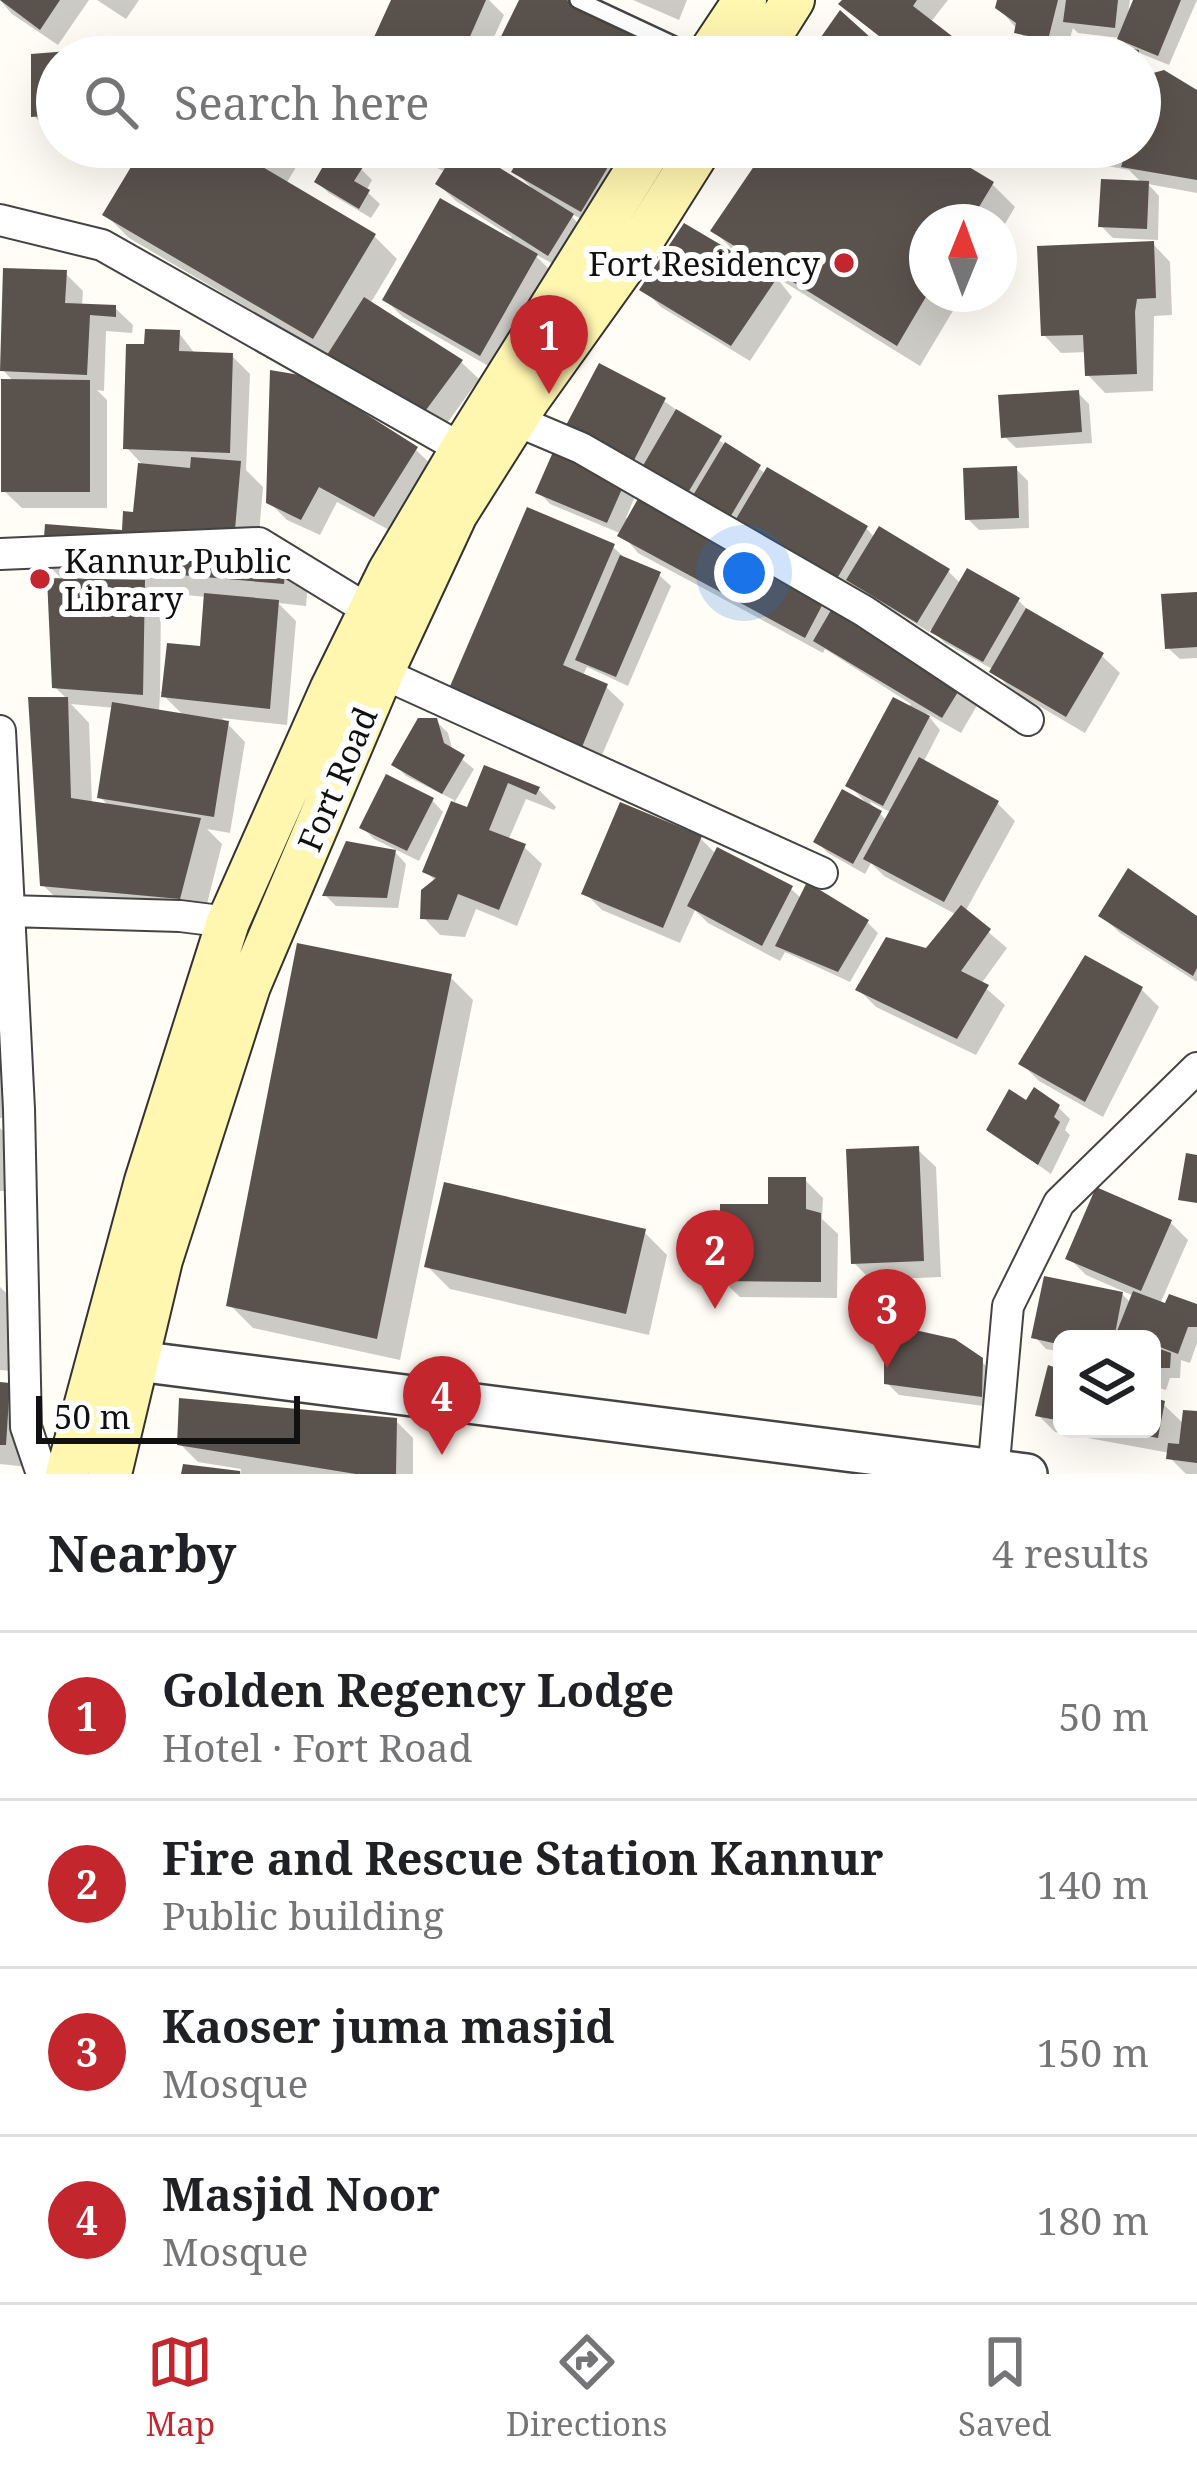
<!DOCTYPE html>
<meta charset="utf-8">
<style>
:root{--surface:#fff;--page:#f6f6f6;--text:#202124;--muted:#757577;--line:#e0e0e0;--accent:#c4262e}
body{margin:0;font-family:"Noto Serif",serif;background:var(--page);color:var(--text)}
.controls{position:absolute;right:36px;bottom:36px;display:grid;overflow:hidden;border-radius:18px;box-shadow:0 12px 48px #0002}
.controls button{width:108px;height:108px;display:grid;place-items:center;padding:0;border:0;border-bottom:3px solid var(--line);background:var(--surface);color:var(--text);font:60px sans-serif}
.compass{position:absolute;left:909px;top:204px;width:108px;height:108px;border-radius:50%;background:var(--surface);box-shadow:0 12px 48px #0002;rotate:1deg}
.scale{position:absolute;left:36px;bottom:30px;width:264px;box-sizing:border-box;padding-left:12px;border:6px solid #111;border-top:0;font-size:33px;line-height:42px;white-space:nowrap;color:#111;-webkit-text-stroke:9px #fff;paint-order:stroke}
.you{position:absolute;left:744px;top:573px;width:42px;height:42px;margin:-30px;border:9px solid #fff;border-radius:50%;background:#1a73e8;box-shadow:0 0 0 18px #1a73e833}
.badge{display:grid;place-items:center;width:78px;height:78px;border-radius:50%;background:var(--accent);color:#fff;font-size:39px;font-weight:700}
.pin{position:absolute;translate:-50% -99px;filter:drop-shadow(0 3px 6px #0008)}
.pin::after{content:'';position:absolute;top:63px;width:42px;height:36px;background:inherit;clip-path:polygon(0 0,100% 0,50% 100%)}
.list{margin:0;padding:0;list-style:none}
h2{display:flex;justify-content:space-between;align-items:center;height:156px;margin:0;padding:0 48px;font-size:51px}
h2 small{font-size:39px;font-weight:400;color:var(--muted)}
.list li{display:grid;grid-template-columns:78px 1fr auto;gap:36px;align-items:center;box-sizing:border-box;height:168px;padding:0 48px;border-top:3px solid var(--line)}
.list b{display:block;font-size:45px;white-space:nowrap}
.list p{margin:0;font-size:39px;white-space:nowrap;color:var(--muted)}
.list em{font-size:39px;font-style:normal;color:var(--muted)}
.icon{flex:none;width:66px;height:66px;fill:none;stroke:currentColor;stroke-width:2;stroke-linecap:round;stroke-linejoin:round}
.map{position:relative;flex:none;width:1197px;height:1474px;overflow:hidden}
.search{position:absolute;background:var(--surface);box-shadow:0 12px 48px #0002;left:36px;right:36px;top:36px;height:132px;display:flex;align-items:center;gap:30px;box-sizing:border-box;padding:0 42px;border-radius:66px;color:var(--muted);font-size:45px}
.sheet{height:828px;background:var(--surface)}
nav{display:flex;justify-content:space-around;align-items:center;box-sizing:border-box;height:168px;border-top:3px solid var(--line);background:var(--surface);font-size:33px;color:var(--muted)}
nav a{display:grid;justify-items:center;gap:6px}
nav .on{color:var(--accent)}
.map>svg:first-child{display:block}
.shadow{fill:#0003;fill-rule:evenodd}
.building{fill:#5a524d}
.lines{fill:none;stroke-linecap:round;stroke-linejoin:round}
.service-casing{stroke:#444;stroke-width:20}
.minor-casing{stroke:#444;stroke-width:34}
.tertiary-casing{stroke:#444;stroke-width:44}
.secondary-casing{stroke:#333;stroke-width:46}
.service{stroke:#fff;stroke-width:15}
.minor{stroke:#fff;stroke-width:30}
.tertiary{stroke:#fff;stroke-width:39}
.secondary{stroke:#fff6b0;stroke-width:42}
.poi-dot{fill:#c4262e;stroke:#fff;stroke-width:4.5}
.labels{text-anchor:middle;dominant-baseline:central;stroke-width:12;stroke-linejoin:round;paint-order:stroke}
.poi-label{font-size:33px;fill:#111;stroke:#fff;text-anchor:end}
.street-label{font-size:33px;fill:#111;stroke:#fff}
</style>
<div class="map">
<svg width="1197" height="1474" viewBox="0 0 1197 1474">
<rect width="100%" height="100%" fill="#fffdf5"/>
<!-- shadow -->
<path class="shadow" d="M 0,0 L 89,0 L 58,45 L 12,14 Z
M 97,0 L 139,0 L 126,19 Z
M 394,0 L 489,0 L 504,15 L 485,57 L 369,57 Z
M 522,0 L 560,0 L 644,40 L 661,57 L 494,57 Z
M 633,0 L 687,0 L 679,20 Z
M 846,0 L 948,0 L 930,23 L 974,57 L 905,57 L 860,21 L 842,4 Z
M 1000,0 L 1130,0 L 1128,15 L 1136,0 L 1197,0 L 1169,65 L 1137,52 L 1149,65 L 1147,78 L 1197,93 L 1197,193 L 1148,184 L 1159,196 L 1158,240 L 1113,238 L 1101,226 L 1143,184 L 1129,170 L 1086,162 L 1075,151 L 1075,147 L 1140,147 L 1140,57 L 1091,57 L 1134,53 L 1120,38 L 1078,33 L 1073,28 L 1065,56 L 1035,50 L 998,7 Z
M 130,49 L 138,57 L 57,57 L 57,133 L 52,134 L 34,116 L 34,57 Z
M 147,147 L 308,147 L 286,184 L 374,236 L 397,259 L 370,304 L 461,362 L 479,379 L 445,426 L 348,372 L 336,360 L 129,238 L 106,215 Z
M 390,147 L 470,147 L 468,152 L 533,189 L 515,171 L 529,147 L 624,147 L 639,161 L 599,228 L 566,211 L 589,234 L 566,271 L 533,253 L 554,274 L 499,372 L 403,317 L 385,300 L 512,237 L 456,201 L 438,184 L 446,172 Z
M 770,147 L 930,147 L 992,184 L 1015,207 L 999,234 L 999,222 L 927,222 L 927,294 L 963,294 L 920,366 L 776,277 L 792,297 L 750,361 L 661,307 L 643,289 L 741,258 L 714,231 Z
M 361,169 L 372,180 L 366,191 L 380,204 L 371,218 L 329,193 L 317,182 Z
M 1153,244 L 1170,262 L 1172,315 L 1154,316 L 1153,391 L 1105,393 L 1088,375 L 1087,352 L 1061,353 L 1044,335 Z
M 65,273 L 83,291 L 82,306 L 115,308 L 133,325 L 132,333 L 106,331 L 104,391 L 97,390 L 107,400 L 107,508 L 22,508 L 4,491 L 15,383 L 2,369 Z
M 179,333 L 196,355 L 232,356 L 250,374 L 246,470 L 263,487 L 257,557 L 308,583 L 306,606 L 278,603 L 296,621 L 287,725 L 222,718 L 245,742 L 230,833 L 207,829 L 222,844 L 203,920 L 66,908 L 43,885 L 68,700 L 55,687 L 64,581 L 45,562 L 124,533 L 136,515 L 141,463 L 126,447 L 147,347 ZM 153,592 L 207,597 L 203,649 L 164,692 L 160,692 L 161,601 ZM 160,692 L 185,717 L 159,713 ZM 71,704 L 115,708 L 100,797 L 110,807 L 92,804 L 89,723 Z
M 1078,393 L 1089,404 L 1092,443 L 1016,448 L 1004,436 Z
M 664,401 L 766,474 L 866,528 L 875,538 L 948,571 L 961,584 L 1018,600 L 1029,611 L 1102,656 L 1120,673 L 1085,733 L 1010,689 L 994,670 L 945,643 L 931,629 L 929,632 L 858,588 L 850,603 L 585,446 Z
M 416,450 L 434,467 L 393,532 L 337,502 L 320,535 L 287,520 L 269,502 Z
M 1016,469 L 1028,481 L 1029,528 L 979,530 L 968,519 Z
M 623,485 L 635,496 L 626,518 L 824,601 L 979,702 L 961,733 L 926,713 L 940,730 L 923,763 L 998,804 L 1015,821 L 965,912 L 1007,948 L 981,984 L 1005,1005 L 976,1055 L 876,1007 L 859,990 L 927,951 L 957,915 L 884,876 L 871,863 L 865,874 L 828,853 L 817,842 L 869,806 L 849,785 L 911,704 L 825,649 L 823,653 L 638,553 L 622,534 L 550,504 L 539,492 ZM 871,802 L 892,813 L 887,821 L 870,803 Z
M 613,547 L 628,561 L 659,575 L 671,586 L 628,686 L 587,667 L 582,677 L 606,687 L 624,704 L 599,762 L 451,690 Z
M 1197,595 L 1197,658 L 1180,659 L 1168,648 Z
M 436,721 L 448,733 L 453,752 L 474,769 L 453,805 L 469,811 L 486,769 L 538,789 L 556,807 L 554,810 L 526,799 L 508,841 L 524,847 L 542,864 L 517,926 L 476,909 L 465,937 L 440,935 L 423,917 L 436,882 L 426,871 L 454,800 L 406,776 L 395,764 Z
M 432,800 L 443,812 L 419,861 L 374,839 L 363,828 Z
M 700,838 L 717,855 L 791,889 L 802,899 L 867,922 L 878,933 L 850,982 L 785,952 L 780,961 L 708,923 L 695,910 L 680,943 L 602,910 L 585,893 Z
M 395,852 L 406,864 L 398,908 L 336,906 L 325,895 Z
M 0,891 L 27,1119 L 0,1118 Z
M 1102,916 L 1197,920 L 1197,982 L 1120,933 Z
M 450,977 L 473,1000 L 400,1360 L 253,1328 L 230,1305 Z
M 1141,989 L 1159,1007 L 1103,1117 L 1039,1081 L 1022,1064 Z
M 1027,1104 L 1058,1107 L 1070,1119 L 1065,1130 L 1070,1135 L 1051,1174 L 989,1130 Z
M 0,1128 L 11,1140 L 11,1191 L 0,1191 Z
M 918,1150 L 936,1167 L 941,1277 L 871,1280 L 854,1263 Z
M 805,1180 L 823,1198 L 822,1219 L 838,1234 L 837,1298 L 740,1297 L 722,1280 L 771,1207 Z
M 1170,1222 L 1188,1240 L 1160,1304 L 1197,1307 L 1197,1343 L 1190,1363 L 1181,1360 L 1180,1378 L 1170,1378 L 1166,1390 L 1152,1386 L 1152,1339 L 1062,1339 L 1062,1352 L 1046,1349 L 1035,1337 L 1122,1294 L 1131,1303 L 1134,1296 L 1086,1275 L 1069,1258 Z
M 644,1232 L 667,1255 L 649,1335 L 450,1289 L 427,1266 Z
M 0,1287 L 24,1310 L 22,1372 L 0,1370 Z
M 981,1361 L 993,1373 L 992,1407 L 899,1395 L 887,1383 Z
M 1062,1373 L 1062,1429 L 1152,1429 L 1152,1401 L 1163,1404 L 1185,1425 L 1197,1414 L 1197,1474 L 1186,1474 L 1170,1458 L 1170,1453 L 1055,1432 L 1038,1415 Z
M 0,1385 L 8,1386 L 32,1409 L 28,1467 L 0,1464 Z
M 395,1420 L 413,1438 L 413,1474 L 240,1474 L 241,1469 L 198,1462 L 180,1444 Z"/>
<!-- building -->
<path class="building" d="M 0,0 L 60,0 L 40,30 Z
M 391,0 L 486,0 L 461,57 L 365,57 Z
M 519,0 L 567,0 L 646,38 L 636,57 L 626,57 L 594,41 L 587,57 L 491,57 Z
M 842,0 L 917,0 L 913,6 L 979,57 L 906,57 L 838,4 Z
M 997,0 L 1058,0 L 1048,40 L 1014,33 L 1016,23 L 995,8 Z
M 1066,0 L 1118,0 L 1115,28 L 1063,22 Z
M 1133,0 L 1181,0 L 1158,56 L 1117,39 Z
M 840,10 L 892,57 L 807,57 Z
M 1091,42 L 1139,50 L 1138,57 L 1088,57 Z
M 131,46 L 131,57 L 57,57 L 57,115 L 31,117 L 31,54 Z
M 1164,70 L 1197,90 L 1197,180 L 1121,167 L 1127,147 L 1140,147 L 1140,98 L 1146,75 Z
M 143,147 L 272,147 L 261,166 L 376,234 L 313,339 L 102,215 Z
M 406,147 L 445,147 L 439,162 Z
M 458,147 L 466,147 L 574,214 L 548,256 L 435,184 Z
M 526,147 L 620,147 L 581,212 L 511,172 Z
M 767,147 L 936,147 L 994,182 L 970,222 L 927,222 L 927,295 L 897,346 L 710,231 Z
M 1072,147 L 1123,147 L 1120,160 L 1072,152 Z
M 333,149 L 363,167 L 354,181 L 370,190 L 359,209 L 314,182 Z
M 1101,179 L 1149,181 L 1147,229 L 1098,227 Z
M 440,198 L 538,254 L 480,356 L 382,300 Z
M 684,223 L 777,278 L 731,346 L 639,290 Z
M 1154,241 L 1156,298 L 1137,299 L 1135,312 L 1137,374 L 1085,376 L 1083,335 L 1041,336 L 1037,246 Z
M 3,268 L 67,270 L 65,303 L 116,305 L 116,317 L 90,315 L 87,375 L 0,371 Z
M 364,297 L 463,360 L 426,410 L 327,355 Z
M 145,329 L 180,330 L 179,351 L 233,353 L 230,453 L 123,449 L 126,344 L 144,344 Z
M 599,363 L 666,398 L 632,464 L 564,429 Z
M 270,370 L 306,376 L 418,447 L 374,517 L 319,487 L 301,520 L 266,503 Z
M 1,379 L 90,380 L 90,492 L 1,492 Z
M 1079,390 L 1082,432 L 1001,438 L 998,395 Z
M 676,409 L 722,436 L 686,496 L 641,469 Z
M 725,442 L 761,465 L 726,524 L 689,502 Z
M 553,452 L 625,482 L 607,523 L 535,493 Z
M 191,457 L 241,461 L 233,552 L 286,557 L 284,584 L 42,563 L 45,524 L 122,530 L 123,511 L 133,512 L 138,463 L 190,468 Z
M 1017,466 L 1019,518 L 965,520 L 963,468 Z
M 767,467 L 868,526 L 832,587 L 730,529 Z
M 639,497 L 826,598 L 805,638 L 617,536 Z
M 527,507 L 615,544 L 563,665 L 608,684 L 582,747 L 448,691 Z
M 879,526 L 950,569 L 917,623 L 846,580 Z
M 620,555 L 661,572 L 616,677 L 575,660 Z
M 967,568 L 1020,598 L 983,662 L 930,632 Z
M 47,578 L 145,580 L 143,695 L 52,688 Z
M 1197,592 L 1197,647 L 1165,649 L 1161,594 Z
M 204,593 L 279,600 L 270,709 L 161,697 L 167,643 L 200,646 Z
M 834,605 L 964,682 L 942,718 L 813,641 Z
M 1026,608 L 1104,653 L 1066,717 L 989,672 Z
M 28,697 L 68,697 L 71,798 L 201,818 L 180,899 L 40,886 Z
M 893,697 L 930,716 L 883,806 L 845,786 Z
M 112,702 L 229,721 L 214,817 L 97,798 Z
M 418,718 L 437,718 L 444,743 L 465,755 L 442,794 L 391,765 Z
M 919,757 L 999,801 L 944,902 L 863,859 Z
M 484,765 L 540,787 L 536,795 L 508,783 L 489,830 L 526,844 L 499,910 L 458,894 L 448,920 L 420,919 L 421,890 L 436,878 L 422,872 L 451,801 L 467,807 Z
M 386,774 L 434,798 L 407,851 L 359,828 Z
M 842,789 L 882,811 L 853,864 L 813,842 Z
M 620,802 L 702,836 L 663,928 L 581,894 Z
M 346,841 L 396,850 L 387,898 L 322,896 Z
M 717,847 L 793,886 L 762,946 L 687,906 Z
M 1128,868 L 1197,916 L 1197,968 L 1193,976 L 1098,916 Z
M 807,882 L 869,920 L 838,972 L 775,946 Z
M 961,905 L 991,929 L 961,971 L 989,985 L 957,1039 L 855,990 L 886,937 L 926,948 Z
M 297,943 L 452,974 L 377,1339 L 226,1306 Z
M 1085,955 L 1143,987 L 1085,1102 L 1018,1064 Z
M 1034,1087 L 1060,1105 L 1054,1117 L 1060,1122 L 1038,1165 L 986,1130 L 1009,1089 L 1026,1100 Z
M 919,1146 L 924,1261 L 851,1264 L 846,1149 Z
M 1186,1153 L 1197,1155 L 1197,1203 L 1178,1200 Z
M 768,1177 L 806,1177 L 806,1209 L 821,1213 L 821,1282 L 719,1281 L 720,1204 L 768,1204 Z
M 444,1182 L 646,1229 L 626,1314 L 424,1267 Z
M 1096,1187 L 1172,1220 L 1141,1291 L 1065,1259 Z
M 1044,1276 L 1123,1292 L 1114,1339 L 1062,1339 L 1062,1345 L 1031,1338 Z
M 1133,1291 L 1165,1303 L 1169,1294 L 1197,1304 L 1197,1327 L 1188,1327 L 1178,1354 L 1152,1344 L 1152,1339 L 1117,1331 Z
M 884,1323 L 955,1339 L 983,1358 L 982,1397 L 884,1384 Z
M 1152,1346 L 1171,1353 L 1170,1368 L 1159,1368 L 1153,1386 Z
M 1048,1365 L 1062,1370 L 1062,1421 L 1035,1416 Z
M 0,1382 L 10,1383 L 6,1445 L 0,1445 Z
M 1152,1397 L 1165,1401 L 1158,1438 L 1119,1431 L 1152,1429 Z
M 179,1398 L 397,1418 L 396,1474 L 356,1474 L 177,1445 Z
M 1183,1410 L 1197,1411 L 1197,1463 L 1166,1459 L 1168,1443 L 1179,1444 Z
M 183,1464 L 240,1471 L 240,1474 L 181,1474 Z"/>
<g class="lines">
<!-- service casing -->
<g class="service-casing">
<path id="service" d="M 578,0 L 700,57"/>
</g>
<!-- minor casing -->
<g class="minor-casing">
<path id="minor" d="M 0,220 L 102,245 L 462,449
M 515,420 L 581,448 L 864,611 L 1028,720
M 0,554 L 259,543 L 370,611
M 382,673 L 822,873
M 0,731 L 19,1109 L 26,1427 L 42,1474
M 9,911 L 180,916 L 228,922
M 993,1474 L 1008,1306 L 1059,1203 L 1197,1068"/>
</g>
<!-- tertiary casing -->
<g class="tertiary-casing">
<path id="tertiary" d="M 137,1361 L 1027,1474"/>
</g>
<!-- secondary casing -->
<g class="secondary-casing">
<path id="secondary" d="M 707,57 L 745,0
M 757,57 L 793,0
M 67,1474 L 146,1181 L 228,922 L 331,690 L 389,572 L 462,449 L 651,147
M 110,1474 L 161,1260 L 249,986 L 382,673 L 456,514 L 528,400 L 643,239 L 701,147"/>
</g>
<!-- service -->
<use href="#service" class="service"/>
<!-- minor -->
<use href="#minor" class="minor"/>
<!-- tertiary -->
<use href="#tertiary" class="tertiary"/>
<!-- secondary -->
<use href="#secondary" class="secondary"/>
</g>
<!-- markers -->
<g class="poi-dot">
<circle cx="844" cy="263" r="12"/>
<circle cx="40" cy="579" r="12"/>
</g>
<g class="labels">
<!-- poi labels -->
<g class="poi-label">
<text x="820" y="263">Fort Residency</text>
<text x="64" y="560" text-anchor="start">Kannur Public<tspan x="64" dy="38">Library</tspan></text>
</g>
<!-- street labels -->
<g class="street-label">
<text transform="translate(337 779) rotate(-67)">Fort Road</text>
</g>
</g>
</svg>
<div class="controls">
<button><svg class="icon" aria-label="layers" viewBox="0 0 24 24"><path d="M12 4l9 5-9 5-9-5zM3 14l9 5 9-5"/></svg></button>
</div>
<svg class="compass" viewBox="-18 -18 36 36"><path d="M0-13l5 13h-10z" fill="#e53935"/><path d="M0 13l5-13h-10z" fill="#757577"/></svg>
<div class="scale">50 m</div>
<div class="you"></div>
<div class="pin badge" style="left:549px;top:394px">1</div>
<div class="pin badge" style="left:715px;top:1309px">2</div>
<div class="pin badge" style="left:887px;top:1368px">3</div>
<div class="pin badge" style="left:442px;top:1455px">4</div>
<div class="search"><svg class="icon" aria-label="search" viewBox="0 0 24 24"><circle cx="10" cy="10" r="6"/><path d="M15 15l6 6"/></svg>Search here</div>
</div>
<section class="sheet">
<h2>Nearby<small>4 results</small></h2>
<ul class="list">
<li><span class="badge">1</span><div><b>Golden Regency Lodge</b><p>Hotel · Fort Road</p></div><em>50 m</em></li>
<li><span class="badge">2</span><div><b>Fire and Rescue Station Kannur</b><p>Public building</p></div><em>140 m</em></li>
<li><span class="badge">3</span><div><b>Kaoser juma masjid</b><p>Mosque</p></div><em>150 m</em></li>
<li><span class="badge">4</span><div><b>Masjid Noor</b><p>Mosque</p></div><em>180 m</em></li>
</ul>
</section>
<nav>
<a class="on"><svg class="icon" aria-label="map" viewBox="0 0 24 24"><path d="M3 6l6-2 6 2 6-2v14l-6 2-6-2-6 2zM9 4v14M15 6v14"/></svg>Map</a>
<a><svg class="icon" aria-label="directions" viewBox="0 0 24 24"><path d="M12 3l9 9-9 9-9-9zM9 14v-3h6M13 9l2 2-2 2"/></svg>Directions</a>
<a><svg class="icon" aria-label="saved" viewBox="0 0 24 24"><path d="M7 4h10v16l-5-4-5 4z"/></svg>Saved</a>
</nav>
